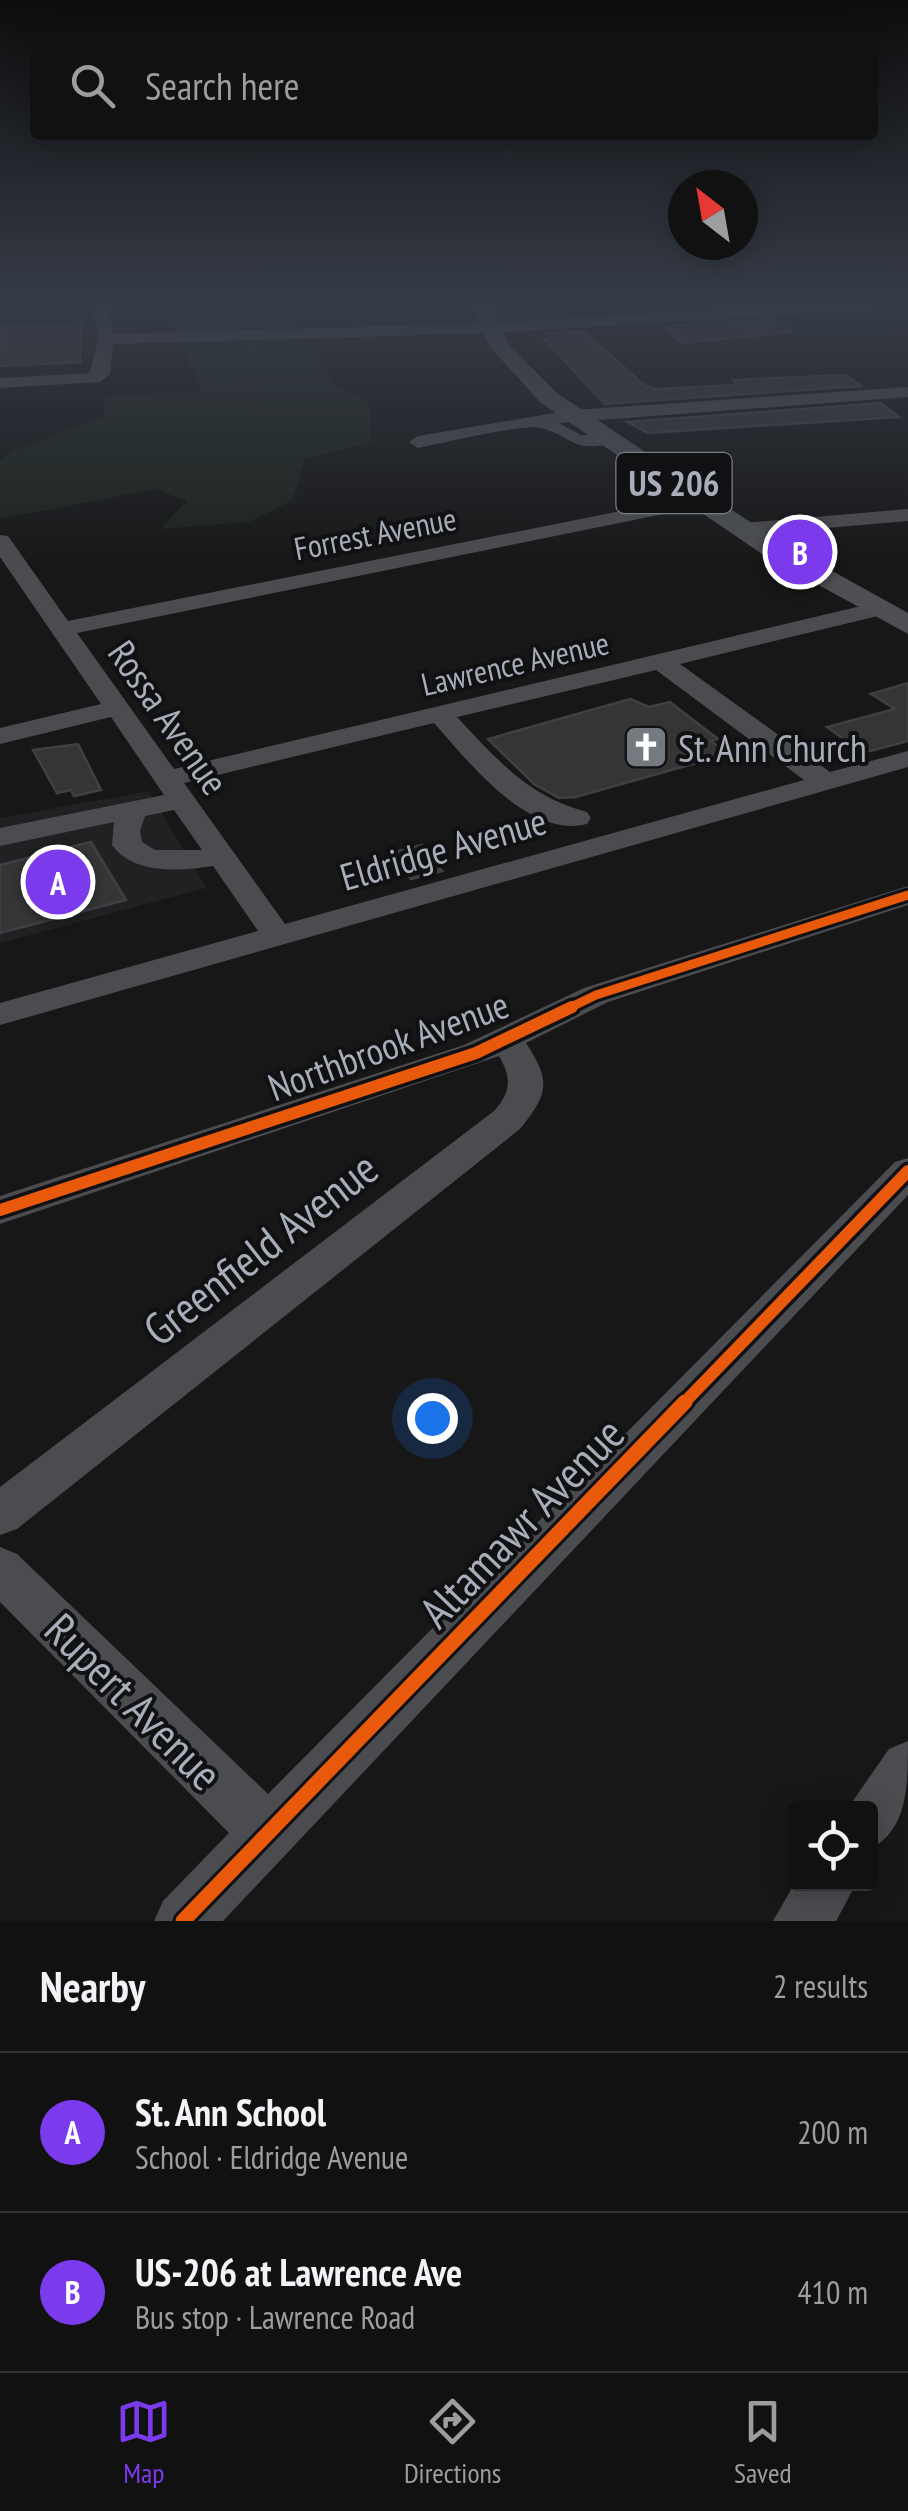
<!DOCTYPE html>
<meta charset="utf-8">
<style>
:root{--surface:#111;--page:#1e1f1f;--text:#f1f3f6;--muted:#9c9d9f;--line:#303131;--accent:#7c3aed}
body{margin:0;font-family:"PT Sans Narrow",sans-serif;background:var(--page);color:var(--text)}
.controls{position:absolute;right:30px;bottom:30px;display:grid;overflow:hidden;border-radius:10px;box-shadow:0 5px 25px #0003}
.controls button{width:90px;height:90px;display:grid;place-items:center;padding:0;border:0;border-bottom:2px solid var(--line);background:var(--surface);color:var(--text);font:50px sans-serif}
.compass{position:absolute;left:668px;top:170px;width:90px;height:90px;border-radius:50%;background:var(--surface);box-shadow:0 5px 25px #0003;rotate:329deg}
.you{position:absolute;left:432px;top:1418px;width:35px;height:35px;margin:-25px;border:8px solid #fff;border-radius:50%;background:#1a73e8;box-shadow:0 0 0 15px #1a73e833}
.badge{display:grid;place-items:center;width:65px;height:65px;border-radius:50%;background:var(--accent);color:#fff;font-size:32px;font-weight:700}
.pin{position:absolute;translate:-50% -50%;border:5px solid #fff;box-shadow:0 2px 10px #0006}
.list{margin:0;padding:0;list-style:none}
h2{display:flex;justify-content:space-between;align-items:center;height:130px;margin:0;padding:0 40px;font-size:42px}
h2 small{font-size:32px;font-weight:400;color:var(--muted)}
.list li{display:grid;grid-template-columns:65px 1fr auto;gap:30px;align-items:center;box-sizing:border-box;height:160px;padding:0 40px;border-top:2px solid var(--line)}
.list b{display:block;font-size:38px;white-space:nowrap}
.list p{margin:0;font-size:32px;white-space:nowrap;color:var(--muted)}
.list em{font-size:32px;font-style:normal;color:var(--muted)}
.icon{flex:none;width:55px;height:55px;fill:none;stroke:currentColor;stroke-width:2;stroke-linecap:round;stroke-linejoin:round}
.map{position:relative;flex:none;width:908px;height:1921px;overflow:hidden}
.search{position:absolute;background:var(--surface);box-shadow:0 5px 25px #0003;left:30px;right:30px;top:30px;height:110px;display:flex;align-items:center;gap:25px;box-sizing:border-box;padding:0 35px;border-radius:10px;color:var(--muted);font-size:38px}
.sheet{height:450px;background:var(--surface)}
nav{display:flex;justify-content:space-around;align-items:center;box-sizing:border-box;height:140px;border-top:2px solid var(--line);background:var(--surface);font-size:28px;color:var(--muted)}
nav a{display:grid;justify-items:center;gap:5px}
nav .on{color:var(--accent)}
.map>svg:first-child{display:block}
.built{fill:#212123}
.green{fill:#1d241d}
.building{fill:#353536;stroke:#3f4043;stroke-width:2.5}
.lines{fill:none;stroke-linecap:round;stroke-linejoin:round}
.minor{fill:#4b4c50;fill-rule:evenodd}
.major{fill:#4d4f52;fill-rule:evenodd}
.cycleway-far2-casing{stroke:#111113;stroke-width:15}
.cycleway-far1-casing{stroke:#111113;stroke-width:19}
.cycleway-casing{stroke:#111113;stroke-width:21}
.cycleway-far2{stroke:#e8590c;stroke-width:9}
.cycleway-far1{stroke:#e8590c;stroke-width:12}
.cycleway{stroke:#e8590c;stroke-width:15}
.labels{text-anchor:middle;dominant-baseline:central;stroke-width:8;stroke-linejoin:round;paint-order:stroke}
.far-street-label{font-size:32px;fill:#a7aeb9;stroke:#111113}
.shield{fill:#111113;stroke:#7a7f87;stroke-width:2.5}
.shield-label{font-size:35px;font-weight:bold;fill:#a7aeb9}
.street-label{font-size:38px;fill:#a7aeb9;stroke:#111113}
.poi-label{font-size:38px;fill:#a7aeb9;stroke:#111113;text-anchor:start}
.near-street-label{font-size:45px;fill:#a7aeb9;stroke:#111113}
</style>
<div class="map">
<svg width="908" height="1921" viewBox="0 0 908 1921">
<rect width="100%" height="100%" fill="#171717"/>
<!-- built -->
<path class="built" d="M 149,791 L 206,888 L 0,943 L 0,818 Z"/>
<!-- green -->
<path class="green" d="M 96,298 L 281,298 L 336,387 L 369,401 L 371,442 L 305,459 L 293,500 L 249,522 L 160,529 L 187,501 L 155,489 L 0,519 L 0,460 L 12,451 L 104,417 L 103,397 L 202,391 L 174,328 L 100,323 Z"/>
<!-- building -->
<path class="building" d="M 681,298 L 752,298 L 758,303 L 647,310 L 638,302 Z
M 776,319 L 792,332 L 681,343 L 663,326 Z
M 82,323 L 80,362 L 0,366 L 0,327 Z
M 583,331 L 645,386 L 656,389 L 738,385 L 733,380 L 846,375 L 861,386 L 605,404 L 544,339 L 550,339 L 547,333 Z
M 881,403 L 899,417 L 648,433 L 627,422 Z
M 908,683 L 908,741 L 863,753 L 827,727 L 895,709 L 871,694 Z
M 630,699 L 649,707 L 670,702 L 718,739 L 711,741 L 728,754 L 576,797 L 559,798 L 534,784 L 488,739 Z
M 78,744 L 101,790 L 74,796 L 71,790 L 57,793 L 33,750 Z
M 91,842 L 126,900 L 0,933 L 0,865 Z
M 422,845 L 442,871 L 411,879 L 391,853 Z"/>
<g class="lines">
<!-- minor -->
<path class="minor" d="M 0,298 L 107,298 L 113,334 L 490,323 L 903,298 L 908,298 L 908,307 L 490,333 L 113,344 L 110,374 L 100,382 L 0,388 L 0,378 L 90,373 L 98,339 L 92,301 L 0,307 Z
M 908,387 L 908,397 L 559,423 L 581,435 L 614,435 L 614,443 C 571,453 574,437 541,428 C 525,423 440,444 418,448 L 409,442 L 418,436 L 573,410 Z
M 701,495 L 708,497 L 708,505 L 77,633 L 174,769 L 878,602 L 886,604 L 890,609 L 886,614 L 680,664 L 830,772 L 908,751 L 908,767 L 0,1025 L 0,1003 L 258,931 L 213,866 C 180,871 134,875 112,845 L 114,822 L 0,846 L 0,828 L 164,795 L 111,717 L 0,744 L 0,728 L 101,704 L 0,557 L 0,535 L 8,536 L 68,621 ZM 656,670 L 804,780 L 285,924 L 184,783 L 434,723 C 468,761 528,839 587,824 L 591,818 L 587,812 C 530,798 496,759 457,717 ZM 174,810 L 202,850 L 155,850 L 142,842 L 140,831 L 145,816 Z
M 908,509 L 908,521 L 743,535 L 732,529 L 743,523 Z
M 908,886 L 908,905 L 608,1002 L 526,1043 C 551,1081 549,1093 520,1129 L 17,1529 L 0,1535 L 0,1487 L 494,1111 C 511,1092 512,1078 499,1056 L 0,1224 L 0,1196 L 464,1045 L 584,988 Z
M 908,1158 L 908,1195 L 223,1921 L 154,1921 L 163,1901 L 229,1833 L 0,1602 L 0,1547 L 17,1554 L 268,1794 L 895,1162 Z
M 908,1741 C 908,1785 908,1830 870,1849 L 870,1808 L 848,1808 L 889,1749 Z
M 796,1881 L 796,1884 L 856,1884 L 836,1921 L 773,1921 Z"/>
<!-- major -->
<path class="major" d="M 475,298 L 493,298 L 496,315 L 509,345 L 557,393 L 780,542 L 908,613 L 908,634 L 762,554 L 541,403 L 490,347 L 476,315 Z"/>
<!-- cycleway-far2 casing -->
<g class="cycleway-far2-casing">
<path id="cycleway-far2" d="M 567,1009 L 596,995 L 908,895"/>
</g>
<!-- cycleway-far1 casing -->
<g class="cycleway-far1-casing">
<path id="cycleway-far1" d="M 0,1210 L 476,1053 L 572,1007
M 682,1405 L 908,1171"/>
</g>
<!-- cycleway casing -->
<g class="cycleway-casing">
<path id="cycleway" d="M 183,1921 L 685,1402"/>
</g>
<!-- cycleway-far2 -->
<use href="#cycleway-far2" class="cycleway-far2"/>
<!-- cycleway-far1 -->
<use href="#cycleway-far1" class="cycleway-far1"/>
<!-- cycleway -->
<use href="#cycleway" class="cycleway"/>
</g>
<!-- sky -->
<linearGradient id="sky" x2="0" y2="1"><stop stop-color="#0d0d0d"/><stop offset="0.53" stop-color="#363c47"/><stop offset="1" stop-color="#363c47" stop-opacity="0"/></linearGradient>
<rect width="908" height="567" fill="url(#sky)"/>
<!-- icons -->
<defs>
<g id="church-square" transform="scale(2.25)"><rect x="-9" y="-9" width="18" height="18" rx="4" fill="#757980" stroke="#111113"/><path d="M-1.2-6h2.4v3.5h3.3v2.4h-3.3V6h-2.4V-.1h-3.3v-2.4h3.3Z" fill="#fff"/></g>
</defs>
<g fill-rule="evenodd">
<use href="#church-square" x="646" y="747"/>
</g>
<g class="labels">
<!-- far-street labels -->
<g class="far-street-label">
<text transform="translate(375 533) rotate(-11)">Forrest Avenue</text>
<text transform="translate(515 663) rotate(-13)">Lawrence Avenue</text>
</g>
<!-- shield labels -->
<rect class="shield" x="616.5" y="453" width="115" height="60" rx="8"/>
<g class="shield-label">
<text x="674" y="483">US 206</text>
</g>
<!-- street labels -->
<g class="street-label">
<text transform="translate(169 717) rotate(55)">Rossa Avenue</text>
<text transform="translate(443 848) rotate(-16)">Eldridge Avenue</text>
<text transform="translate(388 1045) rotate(-20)">Northbrook Avenue</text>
</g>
<!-- poi labels -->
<g class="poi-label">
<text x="678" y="747">St. Ann Church</text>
</g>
<!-- near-street labels -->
<g class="near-street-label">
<text transform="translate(260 1248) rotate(-38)">Greenfield Avenue</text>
<text transform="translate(521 1522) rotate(-46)">Altamawr Avenue</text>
<text transform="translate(134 1701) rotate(45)">Rupert Avenue</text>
</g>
</g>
</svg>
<div class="controls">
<button><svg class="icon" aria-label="locate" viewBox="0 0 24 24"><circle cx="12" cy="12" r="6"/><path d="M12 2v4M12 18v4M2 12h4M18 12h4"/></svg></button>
</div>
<svg class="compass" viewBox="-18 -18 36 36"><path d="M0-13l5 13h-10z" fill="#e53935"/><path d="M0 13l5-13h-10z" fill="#9c9d9f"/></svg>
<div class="you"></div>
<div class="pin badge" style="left:58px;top:882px">A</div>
<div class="pin badge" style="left:800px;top:552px">B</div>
<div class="search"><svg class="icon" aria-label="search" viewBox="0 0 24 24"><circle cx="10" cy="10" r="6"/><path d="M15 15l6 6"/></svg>Search here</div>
</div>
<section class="sheet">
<h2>Nearby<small>2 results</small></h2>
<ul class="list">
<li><span class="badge">A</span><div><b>St. Ann School</b><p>School · Eldridge Avenue</p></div><em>200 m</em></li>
<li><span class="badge">B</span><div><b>US-206 at Lawrence Ave</b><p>Bus stop · Lawrence Road</p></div><em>410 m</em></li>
</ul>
</section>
<nav>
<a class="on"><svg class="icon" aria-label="map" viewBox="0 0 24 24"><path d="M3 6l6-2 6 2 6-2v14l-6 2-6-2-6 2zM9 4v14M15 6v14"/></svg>Map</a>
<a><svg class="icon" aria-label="directions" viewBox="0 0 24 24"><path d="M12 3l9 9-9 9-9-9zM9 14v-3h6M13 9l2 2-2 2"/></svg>Directions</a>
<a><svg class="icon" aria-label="saved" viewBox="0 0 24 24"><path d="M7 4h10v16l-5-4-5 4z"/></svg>Saved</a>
</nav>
